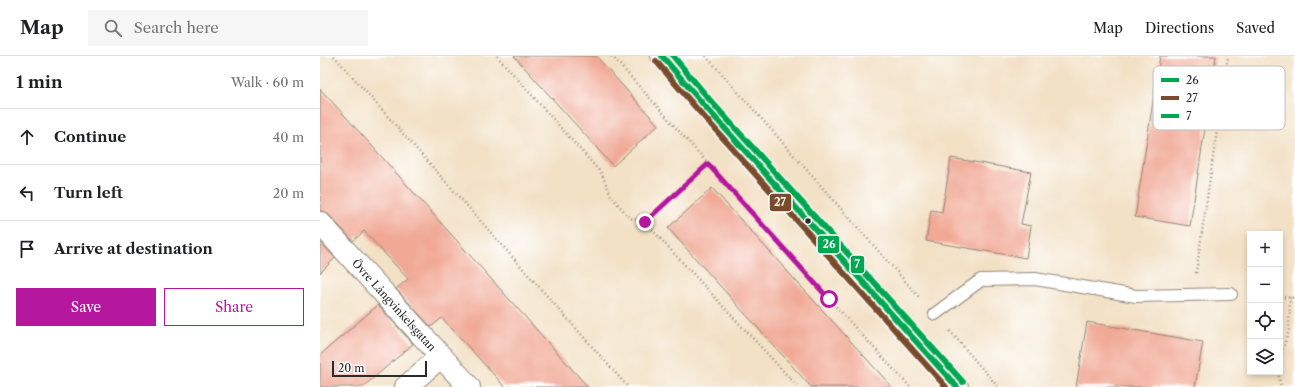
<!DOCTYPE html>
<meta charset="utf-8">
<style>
:root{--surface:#fff;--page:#f6f6f6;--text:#202124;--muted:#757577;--line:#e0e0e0;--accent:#b5179e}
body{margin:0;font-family:"Libre Caslon Text",serif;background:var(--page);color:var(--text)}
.controls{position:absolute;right:12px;bottom:12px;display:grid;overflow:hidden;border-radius:0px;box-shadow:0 2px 6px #0003}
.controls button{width:36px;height:36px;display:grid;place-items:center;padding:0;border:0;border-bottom:1px solid var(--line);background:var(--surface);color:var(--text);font:20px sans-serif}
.scale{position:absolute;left:12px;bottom:10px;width:95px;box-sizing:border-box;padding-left:4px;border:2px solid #2b2b2b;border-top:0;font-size:11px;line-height:14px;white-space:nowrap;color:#2b2b2b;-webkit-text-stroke:3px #fff;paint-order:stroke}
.stop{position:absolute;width:12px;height:12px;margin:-9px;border:3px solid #b5179e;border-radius:50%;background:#fff}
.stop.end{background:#b5179e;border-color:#fff;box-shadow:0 1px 4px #0008}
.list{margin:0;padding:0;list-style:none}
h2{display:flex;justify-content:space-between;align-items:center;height:52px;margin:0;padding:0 16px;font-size:17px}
h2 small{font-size:13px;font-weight:400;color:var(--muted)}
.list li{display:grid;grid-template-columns:26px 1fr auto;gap:12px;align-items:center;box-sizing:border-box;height:56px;padding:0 16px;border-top:1px solid var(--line)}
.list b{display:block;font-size:15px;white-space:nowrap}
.list em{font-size:13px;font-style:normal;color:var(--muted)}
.actions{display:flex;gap:8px;padding:12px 16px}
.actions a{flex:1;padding:9px 0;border:1px solid var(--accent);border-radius:0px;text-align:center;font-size:14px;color:var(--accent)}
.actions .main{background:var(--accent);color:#fff}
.icon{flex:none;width:22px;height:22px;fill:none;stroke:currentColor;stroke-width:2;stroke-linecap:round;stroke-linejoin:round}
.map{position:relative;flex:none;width:975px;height:331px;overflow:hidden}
header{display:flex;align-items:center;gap:24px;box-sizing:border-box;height:56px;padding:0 20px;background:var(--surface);border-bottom:1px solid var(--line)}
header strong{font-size:19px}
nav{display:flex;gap:22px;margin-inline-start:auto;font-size:14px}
.search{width:280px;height:36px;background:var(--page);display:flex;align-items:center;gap:10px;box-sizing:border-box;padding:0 14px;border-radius:0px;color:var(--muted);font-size:15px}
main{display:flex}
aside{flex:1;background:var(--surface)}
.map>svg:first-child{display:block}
.building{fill:#f1a894}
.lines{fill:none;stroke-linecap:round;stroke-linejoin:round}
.service-casing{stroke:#8f8678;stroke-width:14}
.minor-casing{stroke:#8f8678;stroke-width:24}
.path{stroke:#8f8678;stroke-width:2.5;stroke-dasharray:1 3;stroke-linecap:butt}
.service{stroke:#fff;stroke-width:12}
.minor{stroke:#fff;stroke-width:22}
.bus-1-casing{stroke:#fff;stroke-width:9}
.bus-2-casing{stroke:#fff;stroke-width:9}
.bus-3-casing{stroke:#fff;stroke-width:9}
.bus-1{stroke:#00a651;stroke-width:6}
.bus-2{stroke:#7a4b2a;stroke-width:6}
.bus-3{stroke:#00a650;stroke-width:6}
.route{stroke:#b5179e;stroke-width:5}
.bus-dot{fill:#2b2b2b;stroke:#fff;stroke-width:1.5}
.labels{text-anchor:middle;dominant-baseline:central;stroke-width:4;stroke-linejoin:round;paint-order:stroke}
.street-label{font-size:11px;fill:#2b2b2b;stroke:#fff}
.key{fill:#fff;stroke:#bfbfbf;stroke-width:1}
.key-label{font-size:11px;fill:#2b2b2b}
.line-badge{stroke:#fff;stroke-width:1.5}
.badge-label{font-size:11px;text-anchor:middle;font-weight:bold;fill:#fff}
</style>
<header>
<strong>Map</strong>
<div class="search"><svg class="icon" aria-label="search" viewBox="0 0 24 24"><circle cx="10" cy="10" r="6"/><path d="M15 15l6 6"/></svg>Search here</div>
<nav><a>Map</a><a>Directions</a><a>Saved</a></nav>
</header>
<main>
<aside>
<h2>1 min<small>Walk · 60 m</small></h2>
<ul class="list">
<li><svg class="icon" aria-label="ahead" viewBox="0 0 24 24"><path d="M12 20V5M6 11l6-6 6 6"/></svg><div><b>Continue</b></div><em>40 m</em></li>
<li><svg class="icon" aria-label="left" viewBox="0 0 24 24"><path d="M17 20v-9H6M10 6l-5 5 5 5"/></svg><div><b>Turn left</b></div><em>20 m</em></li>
<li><svg class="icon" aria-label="arrive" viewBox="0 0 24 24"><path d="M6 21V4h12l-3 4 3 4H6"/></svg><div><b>Arrive at destination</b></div></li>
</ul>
<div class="actions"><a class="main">Save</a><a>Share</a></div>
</aside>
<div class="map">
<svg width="975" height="331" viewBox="0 0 975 331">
<rect width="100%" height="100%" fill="#fff"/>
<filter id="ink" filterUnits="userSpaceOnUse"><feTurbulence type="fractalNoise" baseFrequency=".025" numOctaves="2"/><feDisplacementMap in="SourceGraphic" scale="8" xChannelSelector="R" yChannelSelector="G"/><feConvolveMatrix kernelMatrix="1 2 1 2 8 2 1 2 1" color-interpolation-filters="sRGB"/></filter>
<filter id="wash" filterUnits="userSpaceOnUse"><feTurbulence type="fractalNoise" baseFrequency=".012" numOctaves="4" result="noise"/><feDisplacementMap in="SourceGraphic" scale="16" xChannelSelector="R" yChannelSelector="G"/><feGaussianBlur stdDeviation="0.9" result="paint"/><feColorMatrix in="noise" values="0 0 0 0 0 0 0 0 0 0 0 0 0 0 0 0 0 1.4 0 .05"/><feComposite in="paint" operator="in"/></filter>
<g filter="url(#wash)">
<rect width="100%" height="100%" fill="#f3e1c6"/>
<g id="blocks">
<!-- building -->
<path class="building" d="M 194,0 L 276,0 L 338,69 L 293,110 Z
M 840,0 L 896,0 L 870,170 L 815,161 Z
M 0,33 L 25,60 L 268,331 L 185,331 L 122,262 L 111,271 L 76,233 L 88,223 L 44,175 L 33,185 L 9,159 L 4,155 L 0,155 Z
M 631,102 L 711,116 L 701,168 L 711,170 L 706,202 L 606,185 L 611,154 L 622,156 Z
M 392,132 L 572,331 L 491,331 L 348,172 Z
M 0,186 L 15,202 L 0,217 Z
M 58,249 L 93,288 L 43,331 L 0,331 L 0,299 Z
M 767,266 L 883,286 L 875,331 L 756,331 Z"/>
</g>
</g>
<g filter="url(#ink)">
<use href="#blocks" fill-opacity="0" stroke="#8f8678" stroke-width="1"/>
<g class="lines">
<!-- service casing -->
<g class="service-casing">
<path id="service" d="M 615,258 L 661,224 L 715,223 L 816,240 L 911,238"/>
</g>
<!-- minor casing -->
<g class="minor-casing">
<path id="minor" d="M 342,0 L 383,48 L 637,331
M 0,167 L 149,331
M 86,331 L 121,300"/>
</g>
<!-- path -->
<path class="path" d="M 14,0 L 308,331
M 177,0 L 282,118 L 291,140 L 310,162 L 325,166
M 292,0 L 509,243 L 590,331
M 386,0 L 600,242
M 388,108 L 325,166 L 478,331
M 876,217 L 908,0
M 960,241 L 975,242
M 630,275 L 678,331
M 960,301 L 969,275 L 970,241
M 958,316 L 961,331"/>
<!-- service -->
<use href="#service" class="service"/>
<!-- minor -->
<use href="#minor" class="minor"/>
<!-- bus-1 casing -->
<g class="bus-1-casing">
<path id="bus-1" d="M 342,0 L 383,48 L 637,331"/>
</g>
<!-- bus-2 casing -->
<g class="bus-2-casing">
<path id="bus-2" d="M 336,5 L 377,53 L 626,331"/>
</g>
<!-- bus-3 casing -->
<g class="bus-3-casing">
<path id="bus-3" d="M 353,0 L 389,43 L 643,326"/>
</g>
<!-- bus-1 -->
<use href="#bus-1" class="bus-1"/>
<!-- bus-2 -->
<use href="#bus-2" class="bus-2"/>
<!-- bus-3 -->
<use href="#bus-3" class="bus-3"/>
</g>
</g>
<g class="lines" filter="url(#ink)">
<!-- route -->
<path class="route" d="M 325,166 L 388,108 L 509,243"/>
</g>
<!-- markers -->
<circle class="bus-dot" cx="488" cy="165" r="3.5"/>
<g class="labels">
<!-- street labels -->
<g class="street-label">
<text transform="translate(74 249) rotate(48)">Övre Långvinkelsgatan</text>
</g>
</g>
<!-- legend -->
<rect x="833" y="10" width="132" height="64" rx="6" class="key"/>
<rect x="841" y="22" width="18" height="4" fill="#00a651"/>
<rect x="841" y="40" width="18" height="4" fill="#7a4b2a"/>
<rect x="841" y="58" width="18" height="4" fill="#00a650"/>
<g class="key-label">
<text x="866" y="28">26</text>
<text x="866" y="46">27</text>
<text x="866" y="64">7</text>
</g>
<g class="line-badge">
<rect x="449" y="137" width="23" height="19" rx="4" fill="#7a4b2a"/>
<rect x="497" y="179" width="23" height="19" rx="4" fill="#00a651"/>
<rect x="530" y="199" width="15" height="19" rx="4" fill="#00a650"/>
</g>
<g class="badge-label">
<text x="460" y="150">27</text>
<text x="509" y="192">26</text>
<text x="537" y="212">7</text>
</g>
</svg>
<div class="controls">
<button>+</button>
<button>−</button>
<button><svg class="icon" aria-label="locate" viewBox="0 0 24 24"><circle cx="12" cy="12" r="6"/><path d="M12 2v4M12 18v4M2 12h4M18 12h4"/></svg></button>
<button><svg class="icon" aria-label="layers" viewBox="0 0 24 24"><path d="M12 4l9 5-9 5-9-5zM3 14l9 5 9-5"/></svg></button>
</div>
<div class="scale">20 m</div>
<div class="stop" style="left:509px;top:243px"></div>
<div class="stop end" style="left:325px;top:166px"></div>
</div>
</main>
